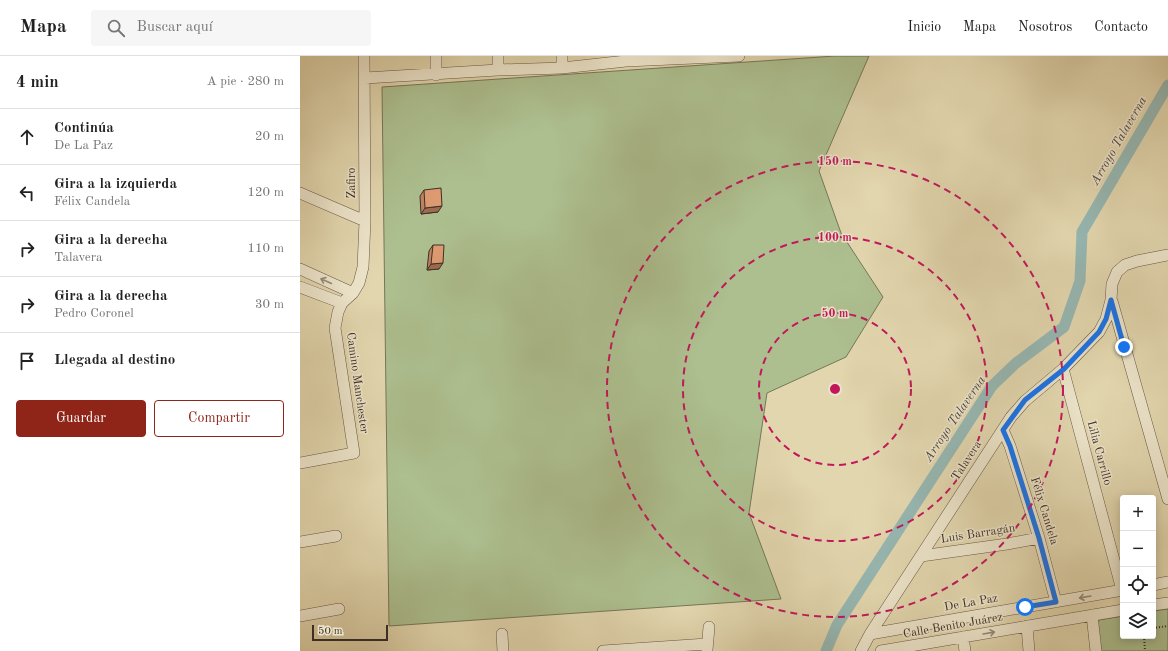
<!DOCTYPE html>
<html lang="es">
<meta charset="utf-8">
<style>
:root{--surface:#fff;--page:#f6f6f6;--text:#222;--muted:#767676;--line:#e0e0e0;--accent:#8f2418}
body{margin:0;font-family:"Old Standard TT",serif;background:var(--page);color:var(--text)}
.controls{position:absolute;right:12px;bottom:12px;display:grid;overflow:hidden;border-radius:4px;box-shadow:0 2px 10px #0003}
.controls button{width:36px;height:36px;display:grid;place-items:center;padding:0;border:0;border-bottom:1px solid var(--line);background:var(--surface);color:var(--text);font:20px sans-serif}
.scale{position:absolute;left:12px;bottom:10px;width:76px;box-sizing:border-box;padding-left:4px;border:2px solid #3e2f26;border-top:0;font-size:11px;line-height:14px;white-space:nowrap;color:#3e2f26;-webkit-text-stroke:3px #ece4ca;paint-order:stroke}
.stop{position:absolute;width:12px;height:12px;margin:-9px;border:3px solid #1a73e8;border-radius:50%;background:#fff}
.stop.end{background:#1a73e8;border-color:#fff;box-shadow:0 1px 4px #0008}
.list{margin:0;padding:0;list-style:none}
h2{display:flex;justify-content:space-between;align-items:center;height:52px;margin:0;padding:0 16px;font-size:17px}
h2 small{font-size:13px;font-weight:400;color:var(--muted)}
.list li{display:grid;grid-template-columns:26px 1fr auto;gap:12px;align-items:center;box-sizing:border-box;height:56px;padding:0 16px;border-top:1px solid var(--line)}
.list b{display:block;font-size:15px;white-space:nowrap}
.list p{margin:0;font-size:13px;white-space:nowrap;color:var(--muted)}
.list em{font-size:13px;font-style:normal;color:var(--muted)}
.actions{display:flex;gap:8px;padding:12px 16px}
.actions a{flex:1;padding:9px 0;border:1px solid var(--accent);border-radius:4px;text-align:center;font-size:14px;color:var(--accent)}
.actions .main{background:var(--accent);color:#fff}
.icon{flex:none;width:22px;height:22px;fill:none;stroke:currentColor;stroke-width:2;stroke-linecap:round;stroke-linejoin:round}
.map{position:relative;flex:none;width:868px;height:595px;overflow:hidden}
header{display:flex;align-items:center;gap:24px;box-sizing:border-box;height:56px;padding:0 20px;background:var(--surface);border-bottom:1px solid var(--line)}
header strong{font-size:19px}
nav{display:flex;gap:22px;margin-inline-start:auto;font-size:14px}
.search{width:280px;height:36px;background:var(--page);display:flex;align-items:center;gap:10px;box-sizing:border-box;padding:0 14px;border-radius:4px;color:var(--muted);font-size:15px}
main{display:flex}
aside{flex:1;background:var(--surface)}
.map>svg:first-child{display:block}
.green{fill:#adbf8f;stroke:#76775a}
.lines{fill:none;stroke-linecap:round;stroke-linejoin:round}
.canal{stroke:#96b7b2;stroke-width:11}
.minor-casing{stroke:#675948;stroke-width:12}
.path{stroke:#3e2f26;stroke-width:2;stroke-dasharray:1 2;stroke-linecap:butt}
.minor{stroke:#ece4ca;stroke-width:11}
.wall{fill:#bf8461;stroke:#3e2f26}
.shaded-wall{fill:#9b6c4f;stroke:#3e2f26}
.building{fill:#de9a71;stroke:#3e2f26}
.oneway{stroke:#958a78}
.route{stroke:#1a73e8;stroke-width:5}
.ring{fill:none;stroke:#c2185b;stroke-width:2;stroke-dasharray:7 5}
.labels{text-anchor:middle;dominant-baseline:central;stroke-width:3;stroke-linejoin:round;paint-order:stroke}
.street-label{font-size:12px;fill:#3e2f26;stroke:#ece4ca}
.water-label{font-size:13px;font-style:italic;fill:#504a42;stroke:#ece4ca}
.centre{fill:#c2185b;stroke:#ece4ca;stroke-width:2}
.ring-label{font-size:12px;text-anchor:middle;font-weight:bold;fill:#c2185b;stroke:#ece4ca;stroke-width:3;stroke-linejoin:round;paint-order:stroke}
</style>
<header>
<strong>Mapa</strong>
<div class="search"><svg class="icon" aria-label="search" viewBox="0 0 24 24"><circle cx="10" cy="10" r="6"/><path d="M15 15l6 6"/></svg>Buscar aquí</div>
<nav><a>Inicio</a><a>Mapa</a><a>Nosotros</a><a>Contacto</a></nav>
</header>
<main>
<aside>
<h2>4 min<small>A pie · 280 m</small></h2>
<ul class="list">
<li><svg class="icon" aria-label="ahead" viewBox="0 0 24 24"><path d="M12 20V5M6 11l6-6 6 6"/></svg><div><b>Continúa</b><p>De La Paz</p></div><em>20 m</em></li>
<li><svg class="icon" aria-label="left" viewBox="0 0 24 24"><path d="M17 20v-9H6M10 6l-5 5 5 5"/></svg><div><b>Gira a la izquierda</b><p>Félix Candela</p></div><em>120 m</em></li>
<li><svg class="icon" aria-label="right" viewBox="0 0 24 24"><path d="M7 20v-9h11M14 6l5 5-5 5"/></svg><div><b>Gira a la derecha</b><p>Talavera</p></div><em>110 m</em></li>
<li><svg class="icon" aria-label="right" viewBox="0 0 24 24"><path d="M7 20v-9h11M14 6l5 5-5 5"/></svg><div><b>Gira a la derecha</b><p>Pedro Coronel</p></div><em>30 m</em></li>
<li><svg class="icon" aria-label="arrive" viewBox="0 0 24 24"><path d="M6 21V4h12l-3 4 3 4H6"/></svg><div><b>Llegada al destino</b></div></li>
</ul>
<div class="actions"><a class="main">Guardar</a><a>Compartir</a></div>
</aside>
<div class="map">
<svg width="868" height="595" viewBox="0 0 868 595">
<rect width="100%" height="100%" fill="#e2d6ae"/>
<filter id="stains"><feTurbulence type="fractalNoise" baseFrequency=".005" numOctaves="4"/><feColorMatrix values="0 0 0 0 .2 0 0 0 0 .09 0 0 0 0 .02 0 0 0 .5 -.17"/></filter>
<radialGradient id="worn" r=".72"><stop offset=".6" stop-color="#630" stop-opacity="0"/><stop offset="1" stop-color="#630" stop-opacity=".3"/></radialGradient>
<!-- green -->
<path class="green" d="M 535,0 L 569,0 L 519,115 L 541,177 L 583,241 L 546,301 L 467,337 L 449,457 L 481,543 L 89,570 L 82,31 Z
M 868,553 L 868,595 L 799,595 L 797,573 L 799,564 L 823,560 L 823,580 L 853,580 L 853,555 Z"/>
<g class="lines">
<!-- canal -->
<path class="canal" d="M 526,595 L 537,569 L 692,330 L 716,307 L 764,271 L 780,225 L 782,176 L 868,29"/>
<!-- minor casing -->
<g class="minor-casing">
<path id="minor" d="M 136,0 L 136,19
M 262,12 L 262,0
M 198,14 L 198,0
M 65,22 L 198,14 L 262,12 L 326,5 L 439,0
M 0,137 L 65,165
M 0,213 L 53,237
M 0,231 L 42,247
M 812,245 L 868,443
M 763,313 L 822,534
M 703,374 L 710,390 L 739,482 L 756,546
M 0,407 L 54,397 L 35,272 L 38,256 L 42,247 L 53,237 L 59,227 L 63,211 L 65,165 L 64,0
M 0,486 L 36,480
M 621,500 L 707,488 L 739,482
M 853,529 L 868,526
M 853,549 L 868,547
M 792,559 L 796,595
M 0,560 L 39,553
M 727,570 L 729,595
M 202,578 L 203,595
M 570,578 L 823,534
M 663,581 L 665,595
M 407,594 L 409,571
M 303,595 L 407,588
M 561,595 L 570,578 L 711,361 L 725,345 L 763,313 L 799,276 L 806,263 L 811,244 L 812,228 L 817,216 L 825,209 L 837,205 L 868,199
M 581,595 L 823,554"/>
</g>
<!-- path -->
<path class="path" d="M 853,572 L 868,570
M 844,580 L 845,595"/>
<!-- minor -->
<use href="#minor" class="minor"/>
</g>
<!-- wall -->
<path class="wall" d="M 124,134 L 138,156 L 121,158 L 120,140 Z
M 133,189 L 139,213 L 127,214 L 129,195 Z"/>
<!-- shaded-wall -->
<path class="shaded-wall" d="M 142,150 L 138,156 L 121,158 L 125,152 Z
M 143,207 L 139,213 L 127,214 L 131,208 Z"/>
<!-- building -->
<path class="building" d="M 141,132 L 142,150 L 125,152 L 124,134 Z
M 133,189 L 144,189 L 143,207 L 131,208 Z"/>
<!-- one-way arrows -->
<defs><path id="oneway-shaft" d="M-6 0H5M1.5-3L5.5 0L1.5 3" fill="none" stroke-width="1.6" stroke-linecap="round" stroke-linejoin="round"/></defs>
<g class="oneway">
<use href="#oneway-shaft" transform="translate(26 225) rotate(-156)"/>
<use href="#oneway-shaft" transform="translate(785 541) rotate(170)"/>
<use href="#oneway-shaft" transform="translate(689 577) rotate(-10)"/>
</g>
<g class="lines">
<!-- route -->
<path class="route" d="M 725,551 L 756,546 L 739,482 L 710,390 L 703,374 L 725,344 L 764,313 L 799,276 L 806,263 L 811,244 L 824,291"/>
</g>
<!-- distance rings -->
<g class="ring">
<circle cx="535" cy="333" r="76"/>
<circle cx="535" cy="333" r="152"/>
<circle cx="535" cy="333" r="228"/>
</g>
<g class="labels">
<!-- street labels -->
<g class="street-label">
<text transform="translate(52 127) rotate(-90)">Zafiro</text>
<text transform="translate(57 327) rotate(82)">Camino Manchester</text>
<text transform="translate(799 397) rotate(75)">Lilia Carrillo</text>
<text transform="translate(667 405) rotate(-57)">Talavera</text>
<text transform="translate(744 455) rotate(73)">Félix Candela</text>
<text transform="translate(678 478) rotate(-9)">Luis Barragán</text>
<text transform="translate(671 547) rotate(-10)">De La Paz</text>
<text transform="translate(653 570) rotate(-10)">Calle Benito Juárez</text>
</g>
<!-- water labels -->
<g class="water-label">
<text transform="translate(819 85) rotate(-60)">Arroyo Talaverna</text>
<text transform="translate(655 363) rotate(-56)">Arroyo Talaverna</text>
</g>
</g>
<circle cx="535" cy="333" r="6" class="centre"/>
<g class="ring-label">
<text x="535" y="109">150 m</text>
<text x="535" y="185">100 m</text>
<text x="535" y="261">50 m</text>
</g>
<rect width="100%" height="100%" filter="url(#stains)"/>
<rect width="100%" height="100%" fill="url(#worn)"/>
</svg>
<div class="controls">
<button>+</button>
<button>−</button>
<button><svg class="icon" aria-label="locate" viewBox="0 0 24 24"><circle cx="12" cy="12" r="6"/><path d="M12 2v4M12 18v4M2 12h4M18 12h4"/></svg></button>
<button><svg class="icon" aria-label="layers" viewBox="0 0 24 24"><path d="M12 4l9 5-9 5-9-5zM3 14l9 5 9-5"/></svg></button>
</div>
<div class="scale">50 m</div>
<div class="stop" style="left:725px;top:551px"></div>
<div class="stop end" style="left:824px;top:291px"></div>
</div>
</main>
